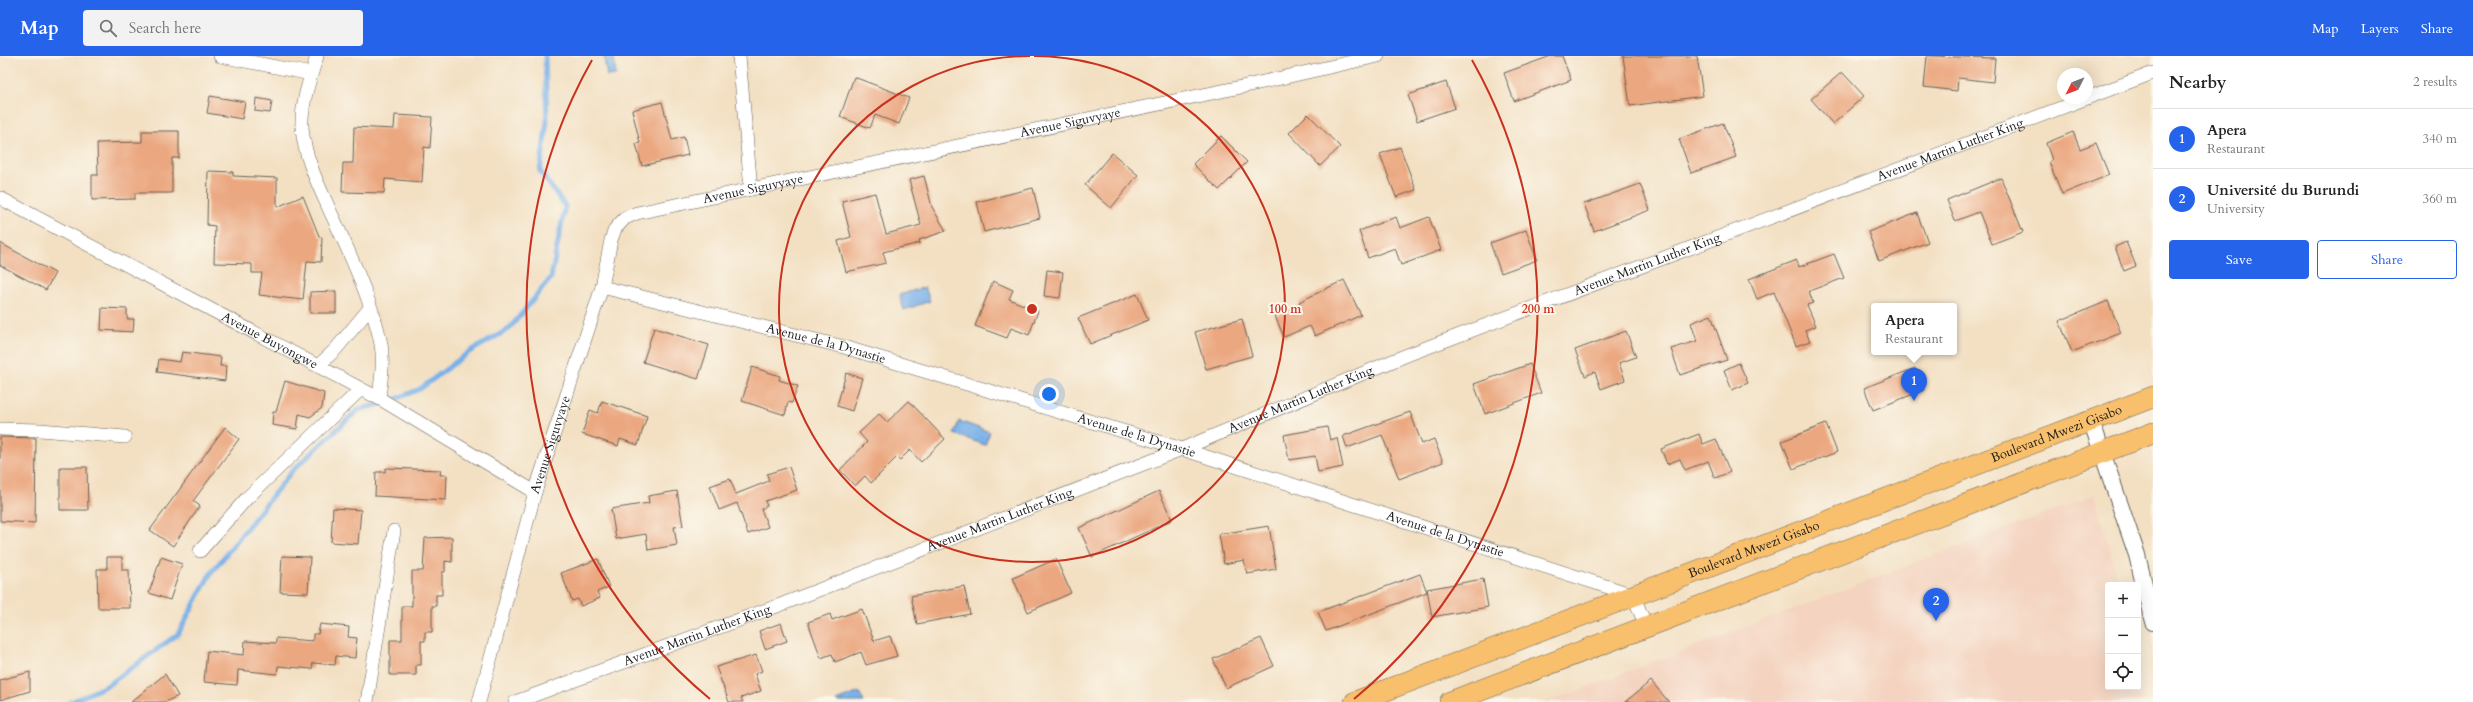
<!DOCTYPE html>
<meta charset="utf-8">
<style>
:root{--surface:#fff;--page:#f2f2f2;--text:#222;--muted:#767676;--line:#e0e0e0;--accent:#2563eb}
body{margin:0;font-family:Cardo,serif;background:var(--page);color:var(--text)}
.controls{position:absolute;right:12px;bottom:12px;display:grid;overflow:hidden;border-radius:4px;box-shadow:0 4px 16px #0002}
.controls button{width:36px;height:36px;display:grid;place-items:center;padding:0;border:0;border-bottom:1px solid var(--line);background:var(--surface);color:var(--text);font:20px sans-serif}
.compass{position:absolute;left:2057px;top:12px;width:36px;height:36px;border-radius:50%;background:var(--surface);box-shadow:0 4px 16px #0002;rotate:228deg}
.you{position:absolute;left:1049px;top:338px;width:14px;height:14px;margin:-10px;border:3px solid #fff;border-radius:50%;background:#1a73e8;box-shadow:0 0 0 6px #1a73e833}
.badge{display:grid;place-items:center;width:26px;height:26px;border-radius:50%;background:var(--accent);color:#fff;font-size:13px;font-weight:700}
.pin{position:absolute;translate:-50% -33px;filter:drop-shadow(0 1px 2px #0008)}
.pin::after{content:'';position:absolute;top:21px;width:14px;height:12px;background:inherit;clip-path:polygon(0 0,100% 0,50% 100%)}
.popup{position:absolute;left:1871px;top:247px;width:86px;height:52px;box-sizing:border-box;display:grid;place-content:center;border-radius:4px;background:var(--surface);filter:drop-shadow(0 1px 3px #0005);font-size:13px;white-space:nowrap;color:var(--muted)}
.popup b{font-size:15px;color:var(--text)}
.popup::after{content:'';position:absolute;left:50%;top:100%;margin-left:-8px;border:8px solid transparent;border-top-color:var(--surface)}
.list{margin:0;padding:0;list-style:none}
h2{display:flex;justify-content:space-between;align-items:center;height:52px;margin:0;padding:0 16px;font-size:17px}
h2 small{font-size:13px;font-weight:400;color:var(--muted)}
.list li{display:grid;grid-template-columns:26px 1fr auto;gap:12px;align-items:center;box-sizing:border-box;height:60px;padding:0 16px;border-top:1px solid var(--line)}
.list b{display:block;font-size:15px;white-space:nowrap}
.list p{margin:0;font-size:13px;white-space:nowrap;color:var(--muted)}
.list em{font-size:13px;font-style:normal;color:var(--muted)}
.actions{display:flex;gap:8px;padding:12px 16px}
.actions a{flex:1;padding:9px 0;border:1px solid var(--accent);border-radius:4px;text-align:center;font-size:14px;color:var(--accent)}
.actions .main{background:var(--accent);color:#fff}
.icon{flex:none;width:22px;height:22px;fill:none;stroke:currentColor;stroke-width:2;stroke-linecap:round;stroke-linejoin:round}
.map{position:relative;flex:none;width:2153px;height:646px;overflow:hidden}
header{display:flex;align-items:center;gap:24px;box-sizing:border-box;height:56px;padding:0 20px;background:var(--accent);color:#fff}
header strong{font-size:19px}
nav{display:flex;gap:22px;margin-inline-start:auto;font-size:14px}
.search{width:280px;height:36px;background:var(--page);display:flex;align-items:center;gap:10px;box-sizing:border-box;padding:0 14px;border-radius:4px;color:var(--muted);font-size:15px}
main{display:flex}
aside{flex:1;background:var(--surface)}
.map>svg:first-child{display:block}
.built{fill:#f4d3c0}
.water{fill:#79b0e8;stroke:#4a6682}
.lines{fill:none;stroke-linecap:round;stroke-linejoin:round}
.stream{stroke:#79b0e8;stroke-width:5}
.building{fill:#eba780}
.minor-casing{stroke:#676156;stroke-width:14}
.tertiary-casing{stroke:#676156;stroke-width:18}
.primary-casing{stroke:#676156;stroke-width:22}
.minor{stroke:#fff;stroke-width:13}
.tertiary{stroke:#fff;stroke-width:16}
.primary{stroke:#f8bf6c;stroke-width:21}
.ring{fill:none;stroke:#c8321e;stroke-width:2}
.labels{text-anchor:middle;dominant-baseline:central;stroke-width:4;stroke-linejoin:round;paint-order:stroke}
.street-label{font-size:13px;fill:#1c1c1c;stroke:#fbf7ec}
.centre{fill:#c8321e;stroke:#fbf7ec;stroke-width:2}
.ring-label{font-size:12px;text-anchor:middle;font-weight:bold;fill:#c8321e;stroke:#fbf7ec;stroke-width:4;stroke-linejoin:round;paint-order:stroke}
</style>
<header>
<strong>Map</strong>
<div class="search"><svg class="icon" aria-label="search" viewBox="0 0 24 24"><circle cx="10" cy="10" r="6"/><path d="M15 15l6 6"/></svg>Search here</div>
<nav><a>Map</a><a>Layers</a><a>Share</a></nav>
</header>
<main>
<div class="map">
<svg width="2153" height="646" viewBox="0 0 2153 646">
<rect width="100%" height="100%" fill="#fbf7ec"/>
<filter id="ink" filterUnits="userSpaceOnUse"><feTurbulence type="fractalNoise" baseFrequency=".025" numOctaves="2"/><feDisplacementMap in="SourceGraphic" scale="8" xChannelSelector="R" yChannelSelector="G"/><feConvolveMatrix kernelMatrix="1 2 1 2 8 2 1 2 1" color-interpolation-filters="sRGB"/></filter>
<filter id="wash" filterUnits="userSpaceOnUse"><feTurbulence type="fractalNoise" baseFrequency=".012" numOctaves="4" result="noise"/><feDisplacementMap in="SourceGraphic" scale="16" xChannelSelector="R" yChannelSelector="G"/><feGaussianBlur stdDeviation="0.9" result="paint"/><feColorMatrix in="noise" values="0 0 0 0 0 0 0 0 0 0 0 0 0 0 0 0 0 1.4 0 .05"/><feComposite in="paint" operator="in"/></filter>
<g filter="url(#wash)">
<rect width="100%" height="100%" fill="#f3e0c3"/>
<!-- built -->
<path class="built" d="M 2095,439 L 2119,529 L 2108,529 L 2108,631 L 2138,631 L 2138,603 L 2144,627 L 2141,646 L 1548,646 Z"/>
<!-- water -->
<path class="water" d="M 614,1 L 616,19 L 607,20 L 604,2 Z
M 925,231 L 930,245 L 904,254 L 899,239 Z
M 959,365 L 990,376 L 985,389 L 954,378 Z
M 859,636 L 864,646 L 837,646 L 836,645 Z"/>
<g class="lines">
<!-- stream -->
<path class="stream" d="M 71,646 L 108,629 L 178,578 L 209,520 L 292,415 L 358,354 L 388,346 L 420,333 L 469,296 L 509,273 L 551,222 L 565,150 L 540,115 L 547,66 L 545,0"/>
</g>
<g id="blocks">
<!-- building -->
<path class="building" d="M 1551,0 L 1562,0 L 1571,24 L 1514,45 L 1504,17 Z
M 1623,0 L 1697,0 L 1703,40 L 1630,50 Z
M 1927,0 L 1995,2 L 1993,26 L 1958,22 L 1957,35 L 1924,31 Z
M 1842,16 L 1864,40 L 1833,68 L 1811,43 Z
M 854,21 L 909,42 L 899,68 L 875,59 L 870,72 L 840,61 Z
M 1446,26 L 1455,52 L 1417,65 L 1408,39 Z
M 210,40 L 245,46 L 242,63 L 207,57 Z
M 256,42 L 272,45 L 270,57 L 255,55 Z
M 662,46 L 672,84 L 684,81 L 688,99 L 642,110 L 636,88 L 640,87 L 632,54 Z
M 1308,58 L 1340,91 L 1320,110 L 1289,77 Z
M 395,59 L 432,61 L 430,92 L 424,91 L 422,126 L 385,123 L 384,137 L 342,136 L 343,107 L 353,107 L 354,71 L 394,73 Z
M 1723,67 L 1736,101 L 1691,117 L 1679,83 Z
M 142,75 L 179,75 L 179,102 L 172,102 L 172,137 L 135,137 L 135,143 L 92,144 L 92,119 L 98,119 L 97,87 L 142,86 Z
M 2073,76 L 2080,93 L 2096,87 L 2109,119 L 2062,138 L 2049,106 L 2052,104 L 2046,87 Z
M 1221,80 L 1247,106 L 1219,134 L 1193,108 Z
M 1400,91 L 1416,134 L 1396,141 L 1380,98 Z
M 1112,97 L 1138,119 L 1111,152 L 1085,129 Z
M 208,115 L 233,116 L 233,120 L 277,122 L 277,151 L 303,140 L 319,180 L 322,181 L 321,206 L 307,205 L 303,244 L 259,239 L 262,217 L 252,217 L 252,208 L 214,207 L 215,170 L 207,169 Z
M 924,120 L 932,151 L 946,175 L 919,184 L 920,187 L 883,196 L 886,207 L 846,216 L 838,185 L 851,181 L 842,145 L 875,137 L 886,178 L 921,169 L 909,124 Z
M 2001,122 L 2023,176 L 1992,188 L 1979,156 L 1955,165 L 1947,144 Z
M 1640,128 L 1650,154 L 1594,175 L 1584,148 Z
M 1033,132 L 1040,162 L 984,176 L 977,146 Z
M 1917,157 L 1928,186 L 1879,205 L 1868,176 Z
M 1396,161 L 1400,172 L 1429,161 L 1441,194 L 1401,209 L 1395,192 L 1368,202 L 1359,175 Z
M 1526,174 L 1537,204 L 1501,217 L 1490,187 Z
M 2126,186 L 2136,210 L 2124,215 L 2115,191 Z
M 0,187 L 55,217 L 46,234 L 0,209 Z
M 1834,198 L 1844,222 L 1809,235 L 1813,247 L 1807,249 L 1816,270 L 1805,274 L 1810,285 L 1796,290 L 1774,236 L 1757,243 L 1749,223 L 1797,204 L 1799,211 Z
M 1047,214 L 1063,216 L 1060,242 L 1044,240 Z
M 1344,224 L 1361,259 L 1315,280 L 1310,270 L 1284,281 L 1275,260 L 1300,249 L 1299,246 Z
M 993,225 L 1013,234 L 1009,243 L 1038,255 L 1029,279 L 1011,272 L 1007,282 L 975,270 Z
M 336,235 L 336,257 L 310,257 L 310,236 Z
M 1137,238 L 1148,264 L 1090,288 L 1078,262 Z
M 2108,245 L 2121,277 L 2072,296 L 2059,265 Z
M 102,252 L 127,253 L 127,263 L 134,263 L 133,276 L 101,274 Z
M 1711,259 L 1727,304 L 1680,319 L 1671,293 L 1697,285 L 1691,267 Z
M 1242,263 L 1252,300 L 1206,313 L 1195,276 Z
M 654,272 L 709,289 L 698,323 L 643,306 Z
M 1626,275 L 1636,301 L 1619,307 L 1625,324 L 1601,333 L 1595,316 L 1585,320 L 1575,294 Z
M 182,296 L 221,301 L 220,310 L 226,310 L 225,325 L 157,316 L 159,303 L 180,306 Z
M 1739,307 L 1748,327 L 1732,334 L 1724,314 Z
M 1530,308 L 1541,337 L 1485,358 L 1474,328 Z
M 752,311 L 780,320 L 779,324 L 798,330 L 792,347 L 788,346 L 785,359 L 742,345 Z
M 1915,312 L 1924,334 L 1873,354 L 1864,332 Z
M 846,317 L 862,322 L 852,355 L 837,350 Z
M 285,325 L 324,337 L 322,352 L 310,361 L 299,358 L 297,373 L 272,369 L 273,356 L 276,356 Z
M 602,345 L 647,360 L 638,389 L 620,383 L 618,390 L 582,378 L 590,354 L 598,357 Z
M 909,345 L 945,383 L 921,406 L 910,394 L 900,404 L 897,401 L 871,427 L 865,420 L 855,430 L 840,414 L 867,386 L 859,377 L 879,358 L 887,366 Z
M 1410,356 L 1422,388 L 1434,383 L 1443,406 L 1399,423 L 1382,379 L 1347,392 L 1343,380 Z
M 1826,368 L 1837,396 L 1793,413 L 1782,385 Z
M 225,371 L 239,383 L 193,445 L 200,450 L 173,490 L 150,474 Z
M 1327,371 L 1330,384 L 1337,382 L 1343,411 L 1318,416 L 1315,400 L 1289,404 L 1284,379 Z
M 1699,378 L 1703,388 L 1716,383 L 1730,416 L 1715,422 L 1708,405 L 1685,414 L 1680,403 L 1667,408 L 1661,393 Z
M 0,381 L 36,382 L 35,467 L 0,465 Z
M 60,411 L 87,411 L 88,454 L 60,454 Z
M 789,411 L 797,434 L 765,445 L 767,450 L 761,453 L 768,471 L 748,478 L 737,447 L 719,454 L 710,430 L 730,423 L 736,438 L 769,425 L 767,418 Z
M 386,412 L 441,414 L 440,419 L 447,419 L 446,444 L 375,440 L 376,416 L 385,416 Z
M 677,435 L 683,470 L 674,471 L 677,489 L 648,494 L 646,478 L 616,483 L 611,453 L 649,447 L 648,440 Z
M 1159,435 L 1172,464 L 1092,501 L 1079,472 Z
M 333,452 L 361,454 L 358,488 L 331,486 Z
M 1269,470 L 1276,513 L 1247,518 L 1244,504 L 1224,508 L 1219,478 Z
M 452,481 L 452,506 L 445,505 L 445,516 L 442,516 L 442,539 L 436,539 L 436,550 L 432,550 L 432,576 L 425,576 L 425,585 L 421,585 L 421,609 L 416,609 L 416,619 L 390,619 L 390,584 L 402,584 L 402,550 L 412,550 L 412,515 L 423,515 L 425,482 Z
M 282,500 L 310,501 L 308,537 L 280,536 Z
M 107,501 L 122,501 L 122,514 L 129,514 L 130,552 L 98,552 L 97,513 L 107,513 Z
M 161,501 L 182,508 L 170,544 L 149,537 Z
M 598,503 L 609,531 L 597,536 L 600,542 L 581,550 L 578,543 L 572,545 L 561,517 Z
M 1056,503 L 1071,537 L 1028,556 L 1013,522 Z
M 1420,518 L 1427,536 L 1326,575 L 1318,556 Z
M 1483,523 L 1488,551 L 1432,561 L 1427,533 Z
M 964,530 L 970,558 L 917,568 L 911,540 Z
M 862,553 L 874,585 L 890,580 L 897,600 L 866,609 L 861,596 L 835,606 L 832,598 L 821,602 L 808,566 L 830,558 L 832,564 Z
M 781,567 L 787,585 L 765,593 L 759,575 Z
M 320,568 L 349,571 L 348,581 L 357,582 L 355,602 L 336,600 L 335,609 L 313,607 L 312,613 L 278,610 L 277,618 L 238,614 L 237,629 L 204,626 L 207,595 L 244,599 L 245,585 L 276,587 L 276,582 L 313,585 L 313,578 L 318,578 Z
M 1261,582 L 1274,610 L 1226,632 L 1213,603 Z
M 756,599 L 762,615 L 755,618 L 761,635 L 741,642 L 743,646 L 729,646 L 716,611 Z
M 30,616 L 30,635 L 0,644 L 0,624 Z
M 165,618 L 178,640 L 165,646 L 131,646 Z
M 1651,625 L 1669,646 L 1625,646 Z"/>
</g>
</g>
<g filter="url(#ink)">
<use href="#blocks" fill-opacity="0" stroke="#676156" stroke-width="1"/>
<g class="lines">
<!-- minor casing -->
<g class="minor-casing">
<g id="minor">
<path d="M 220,0 L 311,18"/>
<path d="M 317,0 C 310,23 301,47 302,71 C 304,101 319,130 331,157 C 348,193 374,250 381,288 C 384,306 381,324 379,342"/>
<path d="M 739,0 L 751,133"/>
<path d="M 2087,42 L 2153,17"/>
<path id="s1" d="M 0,142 L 382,344 L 535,436"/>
<path id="s2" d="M 602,231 L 844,291 L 1182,393 L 1633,539 L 1646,570"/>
<path d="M 318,310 L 335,294 L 370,252"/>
<path d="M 0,373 L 40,374 L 125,381"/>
<path d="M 200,495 L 247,442 L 361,333"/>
<path d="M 367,646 L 394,475"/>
<path id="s3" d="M 479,646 L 535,436 L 602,231 L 611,184 L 615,173 L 625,162 L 637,157 L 1241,31 L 1378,0"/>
<path id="s4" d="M 515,646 L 780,549 L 1182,393 L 1407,299 L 2087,42"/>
</g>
</g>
<!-- tertiary casing -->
<g class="tertiary-casing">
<path id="tertiary" d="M 2091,364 L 2137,499 L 2153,566"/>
</g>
<!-- primary casing -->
<g class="primary-casing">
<g id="primary">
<path id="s5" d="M 1355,646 L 2153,341"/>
<path d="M 1450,646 L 2153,377"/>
</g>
</g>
<!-- minor -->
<use href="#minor" class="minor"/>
<!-- tertiary -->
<use href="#tertiary" class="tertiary"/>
<!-- primary -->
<use href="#primary" class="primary"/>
</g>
</g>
<!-- distance rings -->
<g class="ring">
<path d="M1034 0A253 253 0 1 1 1030 0"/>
<path d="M710 643A506 506 0 0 1 592 4M1472 4A506 506 0 0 1 1354 643"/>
</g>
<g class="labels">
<!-- street labels -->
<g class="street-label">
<text stroke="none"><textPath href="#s3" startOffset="963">Avenue Siguvyaye</textPath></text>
<text stroke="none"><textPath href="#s4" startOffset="1538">Avenue Martin Luther King</textPath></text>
<text stroke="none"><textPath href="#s3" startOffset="639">Avenue Siguvyaye</textPath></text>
<text stroke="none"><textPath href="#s4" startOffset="1214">Avenue Martin Luther King</textPath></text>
<text stroke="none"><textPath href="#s1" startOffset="305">Avenue Buyongwe</textPath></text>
<text stroke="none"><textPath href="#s2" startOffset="231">Avenue de la Dynastie</textPath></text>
<text stroke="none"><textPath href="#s4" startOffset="842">Avenue Martin Luther King</textPath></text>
<text stroke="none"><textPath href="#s5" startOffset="751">Boulevard Mwezi Gisabo</textPath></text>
<text stroke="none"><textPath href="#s2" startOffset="555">Avenue de la Dynastie</textPath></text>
<text stroke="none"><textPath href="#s3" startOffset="267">Avenue Siguvyaye</textPath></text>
<text stroke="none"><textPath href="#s4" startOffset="518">Avenue Martin Luther King</textPath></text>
<text stroke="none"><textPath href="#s2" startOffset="879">Avenue de la Dynastie</textPath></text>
<text stroke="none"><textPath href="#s5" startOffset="427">Boulevard Mwezi Gisabo</textPath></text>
<text stroke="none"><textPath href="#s4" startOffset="194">Avenue Martin Luther King</textPath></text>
</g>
</g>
<circle cx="1032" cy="253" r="6" class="centre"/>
<g class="ring-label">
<text x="1285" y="257">100 m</text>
<text x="1538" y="257">200 m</text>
</g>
</svg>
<div class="controls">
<button>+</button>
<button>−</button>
<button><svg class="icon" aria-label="locate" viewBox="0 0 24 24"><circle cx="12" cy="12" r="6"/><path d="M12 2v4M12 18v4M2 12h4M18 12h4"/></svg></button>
</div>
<svg class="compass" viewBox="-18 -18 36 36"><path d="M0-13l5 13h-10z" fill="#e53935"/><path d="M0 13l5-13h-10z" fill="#767676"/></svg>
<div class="you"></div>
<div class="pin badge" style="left:1914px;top:345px">1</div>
<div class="popup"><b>Apera</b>Restaurant</div>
<div class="pin badge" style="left:1936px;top:565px">2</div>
</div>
<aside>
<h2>Nearby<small>2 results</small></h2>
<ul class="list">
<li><span class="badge">1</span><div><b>Apera</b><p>Restaurant</p></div><em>340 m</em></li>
<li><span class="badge">2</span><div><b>Université du Burundi</b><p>University</p></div><em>360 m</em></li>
</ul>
<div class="actions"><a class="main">Save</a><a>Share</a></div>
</aside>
</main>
